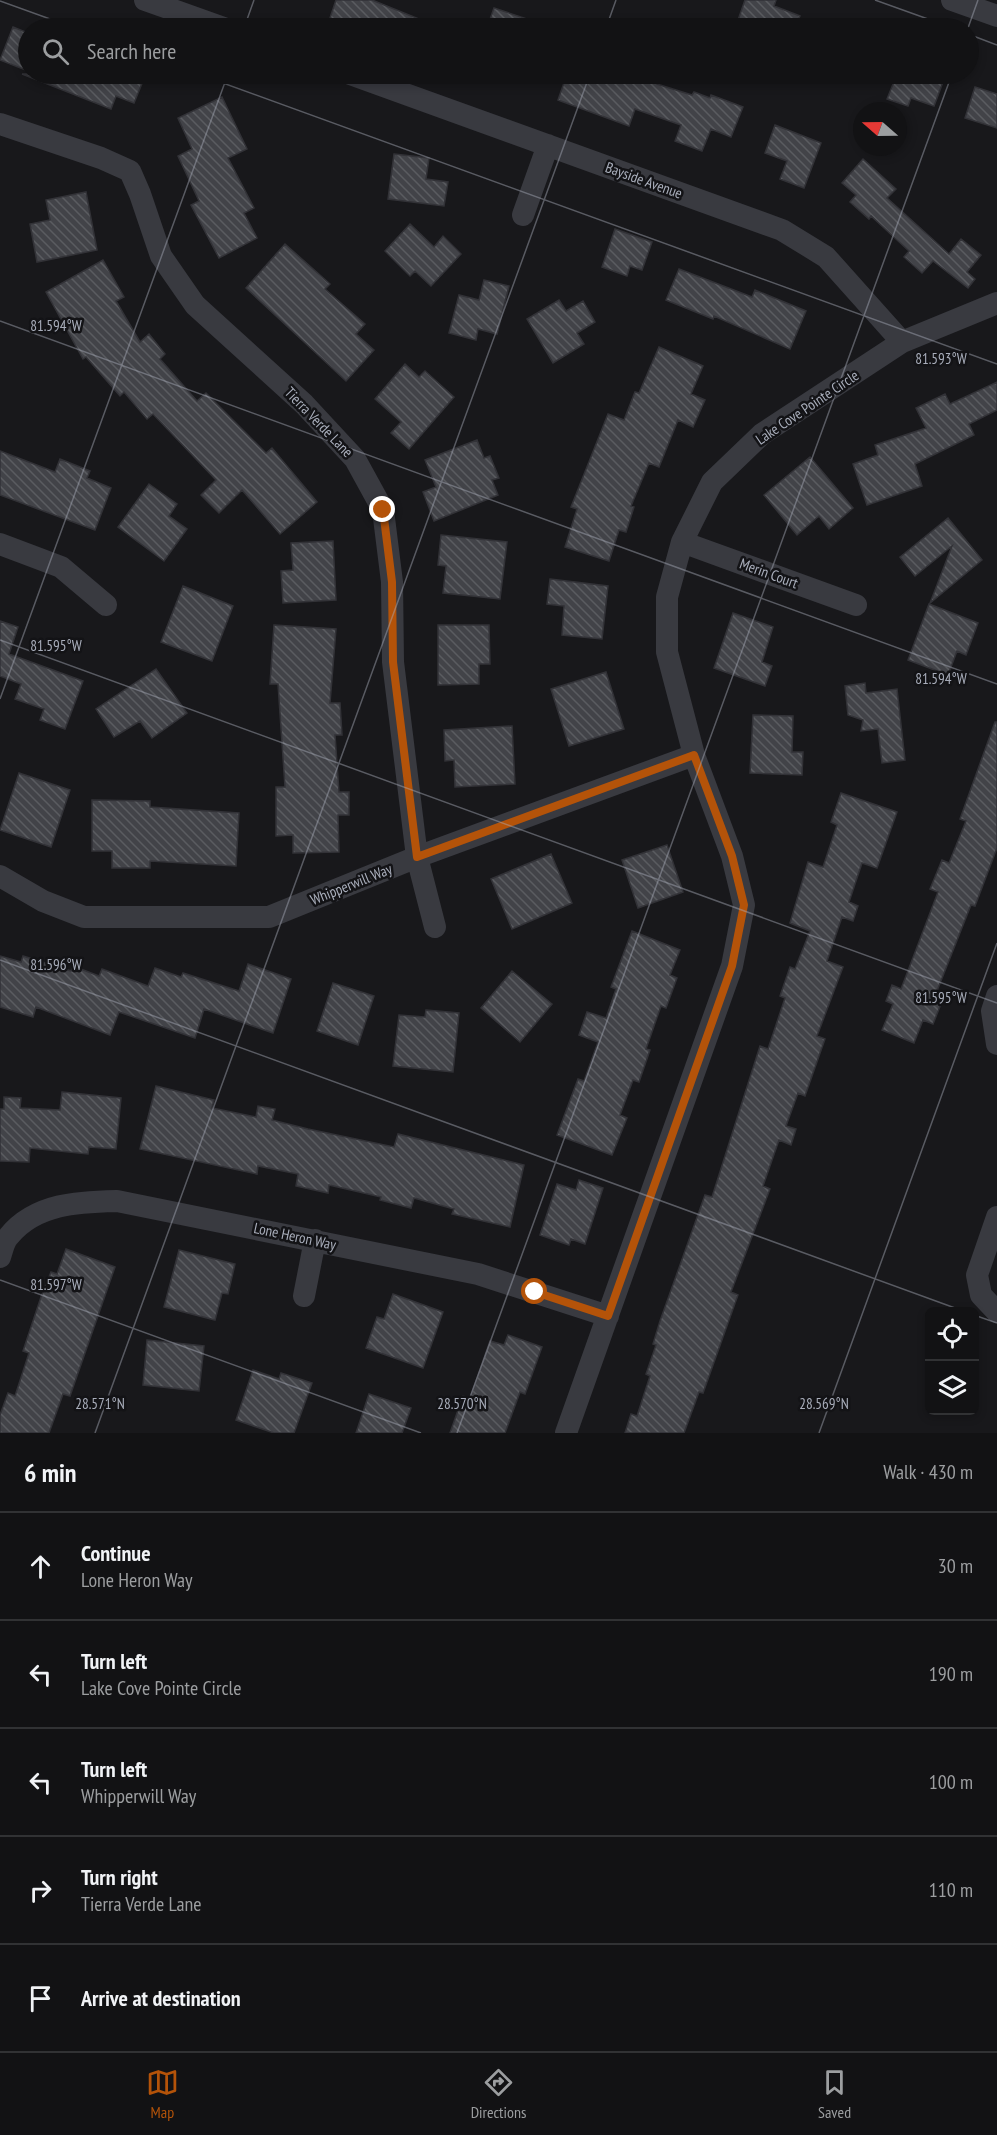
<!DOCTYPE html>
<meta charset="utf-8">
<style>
:root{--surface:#121214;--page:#1f2022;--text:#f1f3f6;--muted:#9c9ea0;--line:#313234;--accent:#b45309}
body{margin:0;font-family:"PT Sans Narrow",sans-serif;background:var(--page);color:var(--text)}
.controls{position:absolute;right:18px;bottom:18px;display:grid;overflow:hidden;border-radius:9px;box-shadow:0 3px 9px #0003}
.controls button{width:54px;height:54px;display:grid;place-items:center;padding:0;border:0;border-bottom:2px solid var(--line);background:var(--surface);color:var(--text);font:30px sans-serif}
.compass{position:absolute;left:853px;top:102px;width:54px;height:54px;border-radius:50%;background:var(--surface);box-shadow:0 3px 9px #0003;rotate:290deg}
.stop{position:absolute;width:18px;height:18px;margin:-14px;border:4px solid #b45309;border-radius:50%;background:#fff}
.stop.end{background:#b45309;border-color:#fff;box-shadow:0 2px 6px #0008}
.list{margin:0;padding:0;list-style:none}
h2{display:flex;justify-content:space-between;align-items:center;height:78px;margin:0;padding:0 24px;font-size:26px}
h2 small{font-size:20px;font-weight:400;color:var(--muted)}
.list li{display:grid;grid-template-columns:39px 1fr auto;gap:18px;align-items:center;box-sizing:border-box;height:108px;padding:0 24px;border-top:2px solid var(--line)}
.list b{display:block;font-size:22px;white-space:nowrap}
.list p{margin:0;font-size:20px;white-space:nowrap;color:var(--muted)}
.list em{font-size:20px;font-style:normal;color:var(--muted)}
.icon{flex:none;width:33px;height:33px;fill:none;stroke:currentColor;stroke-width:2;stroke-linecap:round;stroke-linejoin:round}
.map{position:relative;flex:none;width:997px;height:1433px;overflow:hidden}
.search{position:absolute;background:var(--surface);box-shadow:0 3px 9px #0003;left:18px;right:18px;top:18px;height:66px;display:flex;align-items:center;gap:15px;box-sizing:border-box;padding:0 21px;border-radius:33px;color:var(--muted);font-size:22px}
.sheet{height:618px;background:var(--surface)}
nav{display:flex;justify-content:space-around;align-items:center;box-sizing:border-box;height:84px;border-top:2px solid var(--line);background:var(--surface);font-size:16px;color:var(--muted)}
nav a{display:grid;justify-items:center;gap:3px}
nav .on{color:var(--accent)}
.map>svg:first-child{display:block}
.building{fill:url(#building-back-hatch);stroke:#323237;stroke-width:1.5}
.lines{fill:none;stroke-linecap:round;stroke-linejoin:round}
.minor{stroke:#393a40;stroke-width:22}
.route{stroke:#b45309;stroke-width:8}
.ticks{fill:none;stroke:#a9aebb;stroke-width:1.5;stroke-opacity:0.45}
.labels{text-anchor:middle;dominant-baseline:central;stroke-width:5;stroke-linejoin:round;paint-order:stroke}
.street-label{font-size:15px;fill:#a9aebb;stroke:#131316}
.ticks-label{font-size:15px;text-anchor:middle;fill:#a9aebb;stroke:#131316;stroke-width:5;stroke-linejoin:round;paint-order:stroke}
</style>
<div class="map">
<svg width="997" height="1433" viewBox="0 0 997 1433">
<defs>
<pattern id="building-back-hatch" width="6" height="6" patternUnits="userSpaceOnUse" patternTransform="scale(1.5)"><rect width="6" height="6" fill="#424348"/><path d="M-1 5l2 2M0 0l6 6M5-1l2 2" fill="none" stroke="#5a5c60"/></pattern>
</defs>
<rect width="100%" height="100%" fill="#18181b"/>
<!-- building -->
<path class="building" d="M 336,0 L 372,0 L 441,28 L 359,28 L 330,18 Z
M 745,0 L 776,0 L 774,6 L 800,16 L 795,28 L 752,28 L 737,23 Z
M 494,8 L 545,25 L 544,28 L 487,28 Z
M 13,27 L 28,33 L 28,71 L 0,60 Z
M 22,74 L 123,74 L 143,81 L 134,103 L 116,96 L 111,109 Z
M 567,74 L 660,74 L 657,84 L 692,95 L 694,92 L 710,98 L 711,95 L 743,107 L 731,137 L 711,129 L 702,151 L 675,141 L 681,125 L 635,109 L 629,126 L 558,100 Z
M 897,74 L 946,74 L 934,106 L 911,98 L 908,106 L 887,99 Z
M 975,87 L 997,94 L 997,128 L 965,118 Z
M 222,97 L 247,149 L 228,158 L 254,208 L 244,213 L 257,238 L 219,258 L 191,205 L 199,201 L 178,156 L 192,149 L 178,118 Z
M 775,125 L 821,143 L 804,188 L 780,179 L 787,161 L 765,153 Z
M 394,154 L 429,158 L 426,179 L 448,182 L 444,206 L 388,199 Z
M 863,159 L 896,189 L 887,198 L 949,254 L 961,239 L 981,255 L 967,272 L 975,279 L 968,288 L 933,261 L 922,273 L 904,257 L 909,251 L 871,216 L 869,219 L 850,202 L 856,195 L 842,183 Z
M 86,192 L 97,250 L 37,262 L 30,224 L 50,220 L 46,200 Z
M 410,224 L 434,247 L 443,236 L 461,254 L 431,286 L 415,271 L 410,276 L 385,251 Z
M 615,229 L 652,242 L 642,270 L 630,266 L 627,276 L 602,267 Z
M 285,244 L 330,284 L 325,289 L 365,324 L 356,334 L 374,350 L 346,381 L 246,288 Z
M 103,260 L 124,297 L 116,301 L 140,342 L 149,334 L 165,354 L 160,359 L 197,401 L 206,393 L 266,453 L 272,448 L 317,502 L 280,534 L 242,490 L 219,513 L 201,495 L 216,480 L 153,414 L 147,419 L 124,392 L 120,396 L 86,357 L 83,359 L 46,292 Z
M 679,269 L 752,297 L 755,290 L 806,311 L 790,349 L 714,316 L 713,319 L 666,300 Z
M 484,280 L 509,286 L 497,334 L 478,329 L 476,340 L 449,333 L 459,295 L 479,300 Z
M 559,300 L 566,311 L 583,301 L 595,322 L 577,333 L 584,344 L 553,363 L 527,319 Z
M 659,347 L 703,366 L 691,394 L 705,400 L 693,427 L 678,420 L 659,467 L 649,463 L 631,506 L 634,507 L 626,532 L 619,530 L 609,561 L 565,547 L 577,509 L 571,507 L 608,414 L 624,420 L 635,392 L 639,393 Z
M 405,364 L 419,377 L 425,371 L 454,397 L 409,449 L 391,433 L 401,422 L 375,399 Z
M 997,382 L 997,410 L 969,424 L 974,435 L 915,464 L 922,486 L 867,505 L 853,464 L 878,455 L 875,445 L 926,428 L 916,408 L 945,394 L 950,404 Z
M 477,440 L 484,458 L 490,456 L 499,478 L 492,480 L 498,495 L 434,521 L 423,492 L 436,487 L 425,460 Z
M 0,451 L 55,472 L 60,459 L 90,471 L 87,478 L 111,488 L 95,530 L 0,495 Z
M 810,457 L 853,508 L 829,529 L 819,516 L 797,535 L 764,495 Z
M 149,484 L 177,504 L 169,516 L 187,529 L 164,561 L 118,527 Z
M 948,518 L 982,560 L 930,603 L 952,546 L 915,576 L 900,557 Z
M 441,535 L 507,542 L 500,599 L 443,593 L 446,566 L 438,565 Z
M 333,541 L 336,600 L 283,603 L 281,571 L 293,570 L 291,543 Z
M 550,579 L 608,586 L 602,639 L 562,635 L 564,606 L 547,604 Z
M 183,586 L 233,606 L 212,661 L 161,642 Z
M 929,604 L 978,623 L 966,655 L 957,651 L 948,675 L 908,660 Z
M 733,613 L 773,627 L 762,662 L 772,666 L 765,686 L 714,668 Z
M 0,621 L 18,627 L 9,654 L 83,681 L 65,729 L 40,720 L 44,709 L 15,699 L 21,684 L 0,676 Z
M 274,625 L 336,629 L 330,703 L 340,703 L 342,735 L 335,735 L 339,792 L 349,792 L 349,815 L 338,815 L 339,852 L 293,853 L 293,835 L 276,836 L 276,787 L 285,787 L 278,684 L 270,684 Z
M 438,625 L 489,625 L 490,664 L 479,664 L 479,684 L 438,685 Z
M 156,669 L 187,713 L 152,738 L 140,721 L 114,737 L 96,709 Z
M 606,672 L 624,729 L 569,746 L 551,689 Z
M 865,683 L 866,693 L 897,689 L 905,760 L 882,763 L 878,729 L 861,731 L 863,720 L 848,715 L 845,686 Z
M 753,715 L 793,716 L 792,752 L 803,752 L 802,775 L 750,773 Z
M 995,722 L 997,722 L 997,848 L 975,906 L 971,905 L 933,1001 L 941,1004 L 933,1024 L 923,1020 L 914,1043 L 882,1030 L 893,1004 L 886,1001 L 892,985 L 901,989 L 938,892 L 930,889 L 942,860 L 949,863 L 966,821 L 960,819 Z
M 512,726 L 515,784 L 455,787 L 454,760 L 445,761 L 444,730 Z
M 19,773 L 70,790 L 51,847 L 0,830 Z
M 841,793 L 897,812 L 877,868 L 862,863 L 849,902 L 858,906 L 853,921 L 842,917 L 827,961 L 843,967 L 817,1036 L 825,1039 L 805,1096 L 798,1093 L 786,1126 L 796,1129 L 791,1145 L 779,1140 L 763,1186 L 770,1189 L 731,1292 L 738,1295 L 703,1393 L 699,1392 L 684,1433 L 625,1433 L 631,1414 L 637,1416 L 650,1376 L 646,1374 L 656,1345 L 653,1344 L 660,1321 L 705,1195 L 712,1197 L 760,1046 L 768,1049 L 785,998 L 780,996 L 790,967 L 795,969 L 810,931 L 790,923 L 808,862 L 823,867 L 837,825 L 831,822 Z
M 92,800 L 150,801 L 150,807 L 239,813 L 236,866 L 150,861 L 150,868 L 112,868 L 112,851 L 92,851 Z
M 667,845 L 683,892 L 638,908 L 622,860 Z
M 551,854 L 572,903 L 512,929 L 491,879 Z
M 632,931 L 680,950 L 670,975 L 677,978 L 666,1008 L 661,1006 L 646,1049 L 650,1050 L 639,1082 L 633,1080 L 620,1115 L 627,1118 L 612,1155 L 557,1135 L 578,1079 L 584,1081 L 598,1042 L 579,1035 L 587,1012 L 606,1018 L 616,989 L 611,987 Z
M 0,956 L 21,962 L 23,956 L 71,971 L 73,966 L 99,976 L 102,969 L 148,986 L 155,968 L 181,977 L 183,973 L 239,991 L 248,964 L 291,979 L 273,1033 L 204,1009 L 195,1038 L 119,1012 L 110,1035 L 36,1007 L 33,1017 L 0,1007 Z
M 512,971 L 552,1004 L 520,1042 L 481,1008 Z
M 333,983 L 374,996 L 358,1045 L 317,1031 Z
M 426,1010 L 459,1013 L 453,1072 L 393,1066 L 399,1015 L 425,1017 Z
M 156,1086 L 214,1100 L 212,1108 L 256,1117 L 258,1106 L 275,1109 L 272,1120 L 308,1129 L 394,1147 L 398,1134 L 524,1165 L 510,1227 L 452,1214 L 454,1209 L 414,1198 L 411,1208 L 380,1200 L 381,1197 L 329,1185 L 328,1193 L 296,1186 L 298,1174 L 258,1166 L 257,1174 L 140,1149 Z
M 62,1092 L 121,1098 L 116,1149 L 89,1147 L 88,1154 L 30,1148 L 29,1162 L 0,1161 L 0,1109 L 4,1109 L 4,1097 L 21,1098 L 20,1108 L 60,1110 Z
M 579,1180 L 603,1188 L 585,1244 L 571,1239 L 569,1245 L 540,1235 L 557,1184 L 576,1190 Z
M 66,1249 L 115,1267 L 70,1396 L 63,1394 L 49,1433 L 0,1433 L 0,1415 L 8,1393 L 15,1396 L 29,1353 L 23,1351 L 41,1297 L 51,1272 L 57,1274 Z
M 179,1250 L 235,1264 L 228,1294 L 222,1293 L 215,1320 L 164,1307 Z
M 393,1294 L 443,1312 L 423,1368 L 366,1348 L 377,1317 L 384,1319 Z
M 508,1335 L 542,1347 L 525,1394 L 520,1392 L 505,1433 L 450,1433 L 463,1396 L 470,1398 L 490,1341 L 504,1345 Z
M 147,1340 L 204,1346 L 199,1391 L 143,1385 Z
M 253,1370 L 279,1379 L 281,1373 L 312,1383 L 294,1433 L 274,1433 L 236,1420 Z
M 369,1394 L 411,1408 L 402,1433 L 356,1433 Z"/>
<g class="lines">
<!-- minor -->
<path class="minor" d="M 145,0 L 224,28
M 952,0 L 997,16
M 350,74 L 782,230 L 826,257 L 902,342
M 0,124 L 101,158 L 130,171 L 140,194 L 161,256 L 195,305 L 304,404 L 355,459 L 383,510 L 392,582 L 393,662 L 417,857 L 435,927
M 523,215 L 548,145
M 682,542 L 856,605
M 0,544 L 61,567 L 106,605
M 0,876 L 43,901 L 84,917 L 269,917 L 417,857 L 694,755
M 997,996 L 992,1011 L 997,1044
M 997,1217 L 977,1275 L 981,1295 L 997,1312
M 0,1257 C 2,1251 4,1241 9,1236 C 36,1203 79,1202 117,1201 L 478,1274 L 608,1316
M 304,1296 L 315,1240
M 566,1433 L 732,966 L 744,905 L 732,856 L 694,755 L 667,652 L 667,597 L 682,542 L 712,482 L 762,434 L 902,342 L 997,303"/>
</g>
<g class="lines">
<!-- route -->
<path class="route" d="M 383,510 L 392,582 L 393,662 L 417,857 L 694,755 L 732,856 L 744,905 L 732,966 L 608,1316 L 535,1292"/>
</g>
<!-- ticks -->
<path class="ticks" d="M 875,0 L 953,28M 0,1 L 75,28M 244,28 L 254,0M 606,28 L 616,0M 968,28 L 978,0M 968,34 L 997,45M 198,74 L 997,364M 0,321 L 997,684M 0,640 L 997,1003M 0,699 L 228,74M 0,960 L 966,1312M 0,1280 L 421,1433M 974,1315 L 997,1323M 95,1433 L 590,74M 457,1433 L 952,74M 819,1433 L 997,943"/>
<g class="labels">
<!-- street labels -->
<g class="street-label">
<text transform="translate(644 180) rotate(20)">Bayside Avenue</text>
<text transform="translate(807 407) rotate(-34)">Lake Cove Pointe Circle</text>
<text transform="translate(319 422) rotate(46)">Tierra Verde Lane</text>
<text transform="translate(769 573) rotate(20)">Merin Court</text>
<text transform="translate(351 884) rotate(-22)">Whipperwill Way</text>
<text transform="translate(295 1236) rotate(12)">Lone Heron Way</text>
</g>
</g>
<g class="ticks-label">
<text x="56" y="331">81.594°W</text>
<text x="941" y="364">81.593°W</text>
<text x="56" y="651">81.595°W</text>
<text x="941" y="684">81.594°W</text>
<text x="56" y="970">81.596°W</text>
<text x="941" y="1003">81.595°W</text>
<text x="56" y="1290">81.597°W</text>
<text x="100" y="1409">28.571°N</text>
<text x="462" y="1409">28.570°N</text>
<text x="824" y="1409">28.569°N</text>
</g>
</svg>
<div class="controls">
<button><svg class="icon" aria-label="locate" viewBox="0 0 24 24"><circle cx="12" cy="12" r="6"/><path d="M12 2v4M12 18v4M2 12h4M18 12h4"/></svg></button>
<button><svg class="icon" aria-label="layers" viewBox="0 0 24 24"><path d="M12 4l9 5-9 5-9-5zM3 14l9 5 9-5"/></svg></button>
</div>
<svg class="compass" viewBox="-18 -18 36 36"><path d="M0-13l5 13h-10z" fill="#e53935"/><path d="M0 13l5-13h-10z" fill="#9c9ea0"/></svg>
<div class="stop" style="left:535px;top:1292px"></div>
<div class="stop end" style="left:383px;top:510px"></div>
<div class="search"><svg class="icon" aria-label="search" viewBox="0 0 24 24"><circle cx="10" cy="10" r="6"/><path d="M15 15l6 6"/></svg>Search here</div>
</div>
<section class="sheet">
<h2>6 min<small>Walk · 430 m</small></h2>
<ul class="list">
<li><svg class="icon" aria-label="ahead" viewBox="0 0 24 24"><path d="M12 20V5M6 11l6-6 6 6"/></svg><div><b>Continue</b><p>Lone Heron Way</p></div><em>30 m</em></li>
<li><svg class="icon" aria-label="left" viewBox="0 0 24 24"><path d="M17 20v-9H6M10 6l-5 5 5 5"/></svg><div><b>Turn left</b><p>Lake Cove Pointe Circle</p></div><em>190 m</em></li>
<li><svg class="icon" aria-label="left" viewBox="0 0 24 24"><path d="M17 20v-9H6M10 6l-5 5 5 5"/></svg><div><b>Turn left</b><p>Whipperwill Way</p></div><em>100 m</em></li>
<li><svg class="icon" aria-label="right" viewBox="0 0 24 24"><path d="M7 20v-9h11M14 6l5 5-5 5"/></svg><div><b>Turn right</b><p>Tierra Verde Lane</p></div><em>110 m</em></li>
<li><svg class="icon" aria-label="arrive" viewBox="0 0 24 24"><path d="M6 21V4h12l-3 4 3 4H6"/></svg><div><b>Arrive at destination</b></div></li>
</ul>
</section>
<nav>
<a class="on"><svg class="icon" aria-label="map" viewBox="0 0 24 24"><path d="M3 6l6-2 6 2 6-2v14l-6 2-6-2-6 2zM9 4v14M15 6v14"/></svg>Map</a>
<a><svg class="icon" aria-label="directions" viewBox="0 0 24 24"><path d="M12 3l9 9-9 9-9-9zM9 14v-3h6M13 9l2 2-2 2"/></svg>Directions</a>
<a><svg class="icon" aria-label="saved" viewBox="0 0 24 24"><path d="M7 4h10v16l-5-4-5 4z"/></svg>Saved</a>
</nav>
